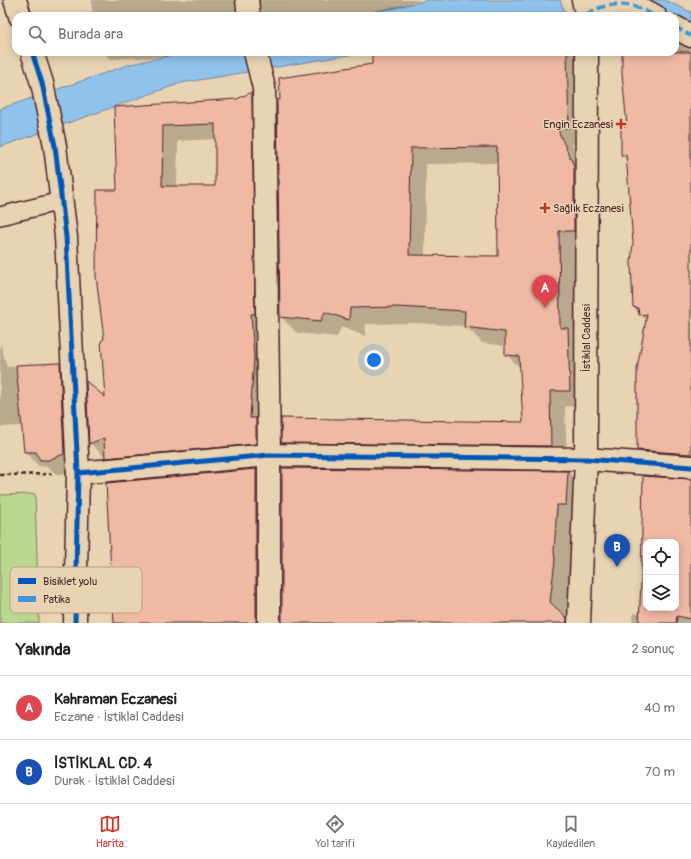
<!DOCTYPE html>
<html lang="tr">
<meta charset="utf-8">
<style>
:root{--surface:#fff;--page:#f2f2f2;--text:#202124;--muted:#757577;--line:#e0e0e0;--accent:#d93025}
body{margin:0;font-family:Pangolin,sans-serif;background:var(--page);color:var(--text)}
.controls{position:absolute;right:12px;bottom:12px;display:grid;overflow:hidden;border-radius:8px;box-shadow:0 2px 10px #0003}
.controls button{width:36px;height:36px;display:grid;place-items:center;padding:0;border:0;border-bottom:1px solid var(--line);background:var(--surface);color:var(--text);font:20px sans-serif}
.you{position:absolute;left:374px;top:360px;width:14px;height:14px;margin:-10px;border:3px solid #fff;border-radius:50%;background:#1a73e8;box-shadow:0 0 0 6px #1a73e833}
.badge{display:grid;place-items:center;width:26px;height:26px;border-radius:50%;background:var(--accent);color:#fff;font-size:13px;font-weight:700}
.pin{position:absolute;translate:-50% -33px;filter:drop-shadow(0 1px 2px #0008)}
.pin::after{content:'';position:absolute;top:21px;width:14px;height:12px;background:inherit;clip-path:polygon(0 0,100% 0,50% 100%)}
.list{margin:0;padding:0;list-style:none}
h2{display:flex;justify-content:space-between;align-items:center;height:52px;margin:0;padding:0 16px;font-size:17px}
h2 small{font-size:13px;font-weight:400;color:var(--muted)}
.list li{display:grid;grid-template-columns:26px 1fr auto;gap:12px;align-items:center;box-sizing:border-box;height:64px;padding:0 16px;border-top:1px solid var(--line)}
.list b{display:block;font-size:15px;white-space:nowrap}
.list p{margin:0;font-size:13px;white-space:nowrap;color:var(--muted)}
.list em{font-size:13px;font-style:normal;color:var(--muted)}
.icon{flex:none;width:22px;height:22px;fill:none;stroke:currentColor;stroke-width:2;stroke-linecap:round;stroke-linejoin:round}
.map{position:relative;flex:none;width:691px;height:623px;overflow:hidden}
.search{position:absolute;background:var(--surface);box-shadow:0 2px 10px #0003;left:12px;right:12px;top:12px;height:44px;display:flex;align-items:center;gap:10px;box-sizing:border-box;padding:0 14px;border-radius:12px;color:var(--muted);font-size:15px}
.sheet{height:180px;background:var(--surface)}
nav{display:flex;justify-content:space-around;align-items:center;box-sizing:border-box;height:56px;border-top:1px solid var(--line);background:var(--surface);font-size:11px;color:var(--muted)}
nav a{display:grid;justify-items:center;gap:2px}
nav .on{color:var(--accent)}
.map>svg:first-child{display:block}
.green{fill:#bad78f;stroke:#827b5d}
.water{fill:#90c3ec;stroke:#74819f}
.shadow{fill:#0003;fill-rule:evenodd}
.building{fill:#efb9a4;stroke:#4a1f2b;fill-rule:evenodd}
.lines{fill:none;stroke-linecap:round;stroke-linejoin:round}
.service-casing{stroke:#4a1f2b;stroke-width:20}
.pedestrian-casing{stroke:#4a1f2b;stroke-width:25}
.minor-casing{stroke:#4a1f2b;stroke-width:25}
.tertiary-casing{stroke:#4a1f2b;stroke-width:25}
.secondary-casing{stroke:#4a1f2b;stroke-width:25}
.path{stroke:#4a1f2b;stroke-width:2.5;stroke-dasharray:4 3;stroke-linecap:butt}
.service{stroke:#e8d4b2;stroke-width:17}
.pedestrian{stroke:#e8d4b2;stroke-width:22}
.minor{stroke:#e8d4b2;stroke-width:22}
.tertiary{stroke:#e8d4b2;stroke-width:22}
.secondary{stroke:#e8d4b2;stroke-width:22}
.quiet{stroke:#4194d7;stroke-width:4;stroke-dasharray:8 4;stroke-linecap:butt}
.cycleway-casing{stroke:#e8d4b2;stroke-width:8}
.cycleway{stroke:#0057b8;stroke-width:5}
.poi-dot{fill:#c8321e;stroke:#e8d4b2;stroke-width:1.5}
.labels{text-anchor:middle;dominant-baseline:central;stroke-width:3;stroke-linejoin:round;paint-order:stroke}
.poi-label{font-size:11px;fill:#4a1f2b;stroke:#e8d4b2;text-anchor:end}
.street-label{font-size:11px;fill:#4a1f2b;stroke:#e8d4b2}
.key{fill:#e8d4b2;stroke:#b99e8a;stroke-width:1}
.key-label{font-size:11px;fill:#4a1f2b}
</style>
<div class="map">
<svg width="691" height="623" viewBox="0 0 691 623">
<rect width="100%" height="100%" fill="#e8d4b2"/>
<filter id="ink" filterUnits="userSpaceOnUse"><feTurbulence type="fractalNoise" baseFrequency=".025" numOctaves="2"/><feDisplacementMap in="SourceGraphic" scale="8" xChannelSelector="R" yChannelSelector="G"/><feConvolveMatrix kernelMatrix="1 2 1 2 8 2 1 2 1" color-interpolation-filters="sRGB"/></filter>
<g filter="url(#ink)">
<!-- green -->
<path class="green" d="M 35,494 L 39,623 L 0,623 L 0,495 Z"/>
<!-- water -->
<path class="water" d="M 429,0 L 560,0 L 566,16 L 354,16 Z
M 626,0 L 664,0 L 691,12 L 691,35 L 675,27 L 675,16 L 651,16 Z
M 186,52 L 367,52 L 181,83 L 0,147 L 0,109 L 131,64 Z"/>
<!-- shadow -->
<path class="shadow" d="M 92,0 L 420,0 L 396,9 L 350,16 L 263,16 L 260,5 L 256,7 L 252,16 L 92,16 Z
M 675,41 L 685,48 L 691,49 L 691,465 L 653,465 L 638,450 L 646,321 L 634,307 L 634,243 L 627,160 L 622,155 L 628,126 L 623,52 L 675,52 Z
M 103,52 L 176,52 L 167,52 L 167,57 L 110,59 Z
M 407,52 L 583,52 L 585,144 L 572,144 L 590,183 L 590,247 L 575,247 L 576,338 L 586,407 L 565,406 L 567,462 L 299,458 L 282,442 L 524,423 L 521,369 L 506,354 L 506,346 L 482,343 L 466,326 L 415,323 L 366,324 L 365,336 L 341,327 L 337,337 L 297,333 L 281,317 L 281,102 ZM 498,163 L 499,257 L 425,256 L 426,164 Z
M 251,94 L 267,109 L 271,459 L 121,473 L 90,443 L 106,399 L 105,340 L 118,191 L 115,108 L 237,100 ZM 251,114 L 253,114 L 256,319 L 254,319 ZM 216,139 L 216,188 L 177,187 L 178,141 Z
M 0,342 L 7,367 L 59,364 L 74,378 L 79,468 L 63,474 L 56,474 L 48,467 L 39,466 L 25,452 L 22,426 L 0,427 Z
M 282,469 L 568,472 L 585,489 L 573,521 L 570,569 L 572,577 L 566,619 L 570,623 L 282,623 Z
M 256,470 L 273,486 L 273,623 L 115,623 L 107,484 Z
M 644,477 L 691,487 L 691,623 L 632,623 L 634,613 L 640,614 L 642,581 ZM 646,542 L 676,542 L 676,608 L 646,608 Z"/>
<!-- building -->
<path class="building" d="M 397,52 L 567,52 L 569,128 L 557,128 L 574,166 L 574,231 L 559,231 L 560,328 L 568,328 L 570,391 L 550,391 L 551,446 L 281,443 L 281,418 L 523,422 L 519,356 L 505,355 L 505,332 L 464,327 L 465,311 L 398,307 L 350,308 L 349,320 L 325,312 L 321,321 L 280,317 L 277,99 L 280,100 L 279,78 L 372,64 L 372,54 ZM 497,147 L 498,256 L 409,255 L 411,148 Z
M 622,52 L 691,52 L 691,454 L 637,450 L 637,369 L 647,314 L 639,315 L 638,308 L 633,307 L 631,263 L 633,243 L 626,155 L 621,155 L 621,126 L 627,126 L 622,74 Z
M 252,92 L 255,314 L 251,314 L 254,358 L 250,418 L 256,418 L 256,444 L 105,458 L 104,438 L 89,444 L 86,381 L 105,397 L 101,341 L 104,339 L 96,276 L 97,190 L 117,190 L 114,107 L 237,99 ZM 215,124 L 215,186 L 162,186 L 163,126 Z
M 60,363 L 64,454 L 48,460 L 40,460 L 36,452 L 24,452 L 16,365 Z
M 282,468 L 568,471 L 566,505 L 557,505 L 554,552 L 555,560 L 550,602 L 567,618 L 567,623 L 282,623 Z
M 256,469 L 256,623 L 114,623 L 106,483 Z
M 643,476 L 691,479 L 691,619 L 677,616 L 676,623 L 639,623 L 641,581 ZM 646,542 L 676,542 L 676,608 L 646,608 Z"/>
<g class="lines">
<!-- service casing -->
<g class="service-casing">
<path id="service" d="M 0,216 L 61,201"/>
</g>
<!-- pedestrian casing -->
<g class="pedestrian-casing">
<path id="pedestrian" d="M 587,14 C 611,0 631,2 655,16
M 675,27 L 691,36"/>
</g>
<!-- minor casing -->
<g class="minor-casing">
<path id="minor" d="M 247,0 L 249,16
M 255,52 L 264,88 L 269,455 L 269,623
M 78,473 L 269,455 L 586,459 L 691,467"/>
</g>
<!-- tertiary casing -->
<g class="tertiary-casing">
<path id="tertiary" d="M 15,0 L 20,16
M 32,52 L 42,83 L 55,146 L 66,237 L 78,473 L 75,623"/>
</g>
<!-- secondary casing -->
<g class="secondary-casing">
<path id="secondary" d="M 583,0 L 587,16
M 579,623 L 586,459 L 587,52"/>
</g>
<!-- path -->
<path class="path" d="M 0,475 L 52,474"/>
<!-- service -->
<use href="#service" class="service"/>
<!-- pedestrian -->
<use href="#pedestrian" class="pedestrian"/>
<!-- minor -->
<use href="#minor" class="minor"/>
<!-- tertiary -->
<use href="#tertiary" class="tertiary"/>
<!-- secondary -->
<use href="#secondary" class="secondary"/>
<!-- quiet -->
<path class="quiet" d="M 587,14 C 611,0 631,2 655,16
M 675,27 L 691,36"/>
<!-- cycleway casing -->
<g class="cycleway-casing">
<path id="cycleway" d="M 32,52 L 42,83 L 55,146 L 66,237 L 78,473 L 75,623
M 78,473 L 269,455 L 586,459 L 691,467"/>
</g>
<!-- cycleway -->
<use href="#cycleway" class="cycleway"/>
</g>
</g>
<!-- markers -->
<g class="poi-dot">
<path d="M619 118h4v4h4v4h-4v4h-4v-4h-4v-4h4z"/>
<path d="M543 202h4v4h4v4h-4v4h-4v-4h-4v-4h4z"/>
</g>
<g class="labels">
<!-- poi labels -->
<g class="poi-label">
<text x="613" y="124">Engin Eczanesi</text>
<text x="553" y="208" text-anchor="start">Sağlık Eczanesi</text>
</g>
<!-- street labels -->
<g class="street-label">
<text transform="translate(586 338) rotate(-90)">İstiklal Caddesi</text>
</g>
</g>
<!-- legend -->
<rect x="10" y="567" width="132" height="46" rx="6" class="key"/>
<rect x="18" y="578" width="18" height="6" fill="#0057b8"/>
<rect x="18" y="596" width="18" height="6" fill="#4194d7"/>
<g class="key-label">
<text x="43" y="585">Bisiklet yolu</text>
<text x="43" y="603">Patika</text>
</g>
</svg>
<div class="controls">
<button><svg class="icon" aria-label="locate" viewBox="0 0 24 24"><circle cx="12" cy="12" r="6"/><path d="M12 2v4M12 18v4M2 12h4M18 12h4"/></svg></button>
<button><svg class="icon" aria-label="layers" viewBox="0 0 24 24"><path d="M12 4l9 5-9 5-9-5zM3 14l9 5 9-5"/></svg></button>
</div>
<div class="you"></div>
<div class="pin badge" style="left:545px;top:308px;background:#e0444e">A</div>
<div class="pin badge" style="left:617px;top:567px;background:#1a4fb4">B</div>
<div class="search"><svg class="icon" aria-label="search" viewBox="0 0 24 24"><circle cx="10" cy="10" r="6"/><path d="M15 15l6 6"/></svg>Burada ara</div>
</div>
<section class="sheet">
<h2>Yakında<small>2 sonuç</small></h2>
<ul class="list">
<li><span class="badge" style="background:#e0444e">A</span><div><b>Kahraman Eczanesi</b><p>Eczane · İstiklal Caddesi</p></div><em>40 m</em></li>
<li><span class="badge" style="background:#1a4fb4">B</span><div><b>İSTİKLAL CD. 4</b><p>Durak · İstiklal Caddesi</p></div><em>70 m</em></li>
</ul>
</section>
<nav>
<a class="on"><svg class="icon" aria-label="map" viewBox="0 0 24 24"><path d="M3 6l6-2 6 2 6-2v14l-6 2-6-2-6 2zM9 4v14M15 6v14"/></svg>Harita</a>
<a><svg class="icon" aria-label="directions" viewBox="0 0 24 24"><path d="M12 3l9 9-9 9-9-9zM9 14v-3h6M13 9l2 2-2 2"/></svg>Yol tarifi</a>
<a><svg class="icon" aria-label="saved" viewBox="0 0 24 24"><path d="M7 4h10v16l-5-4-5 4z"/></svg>Kaydedilen</a>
</nav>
